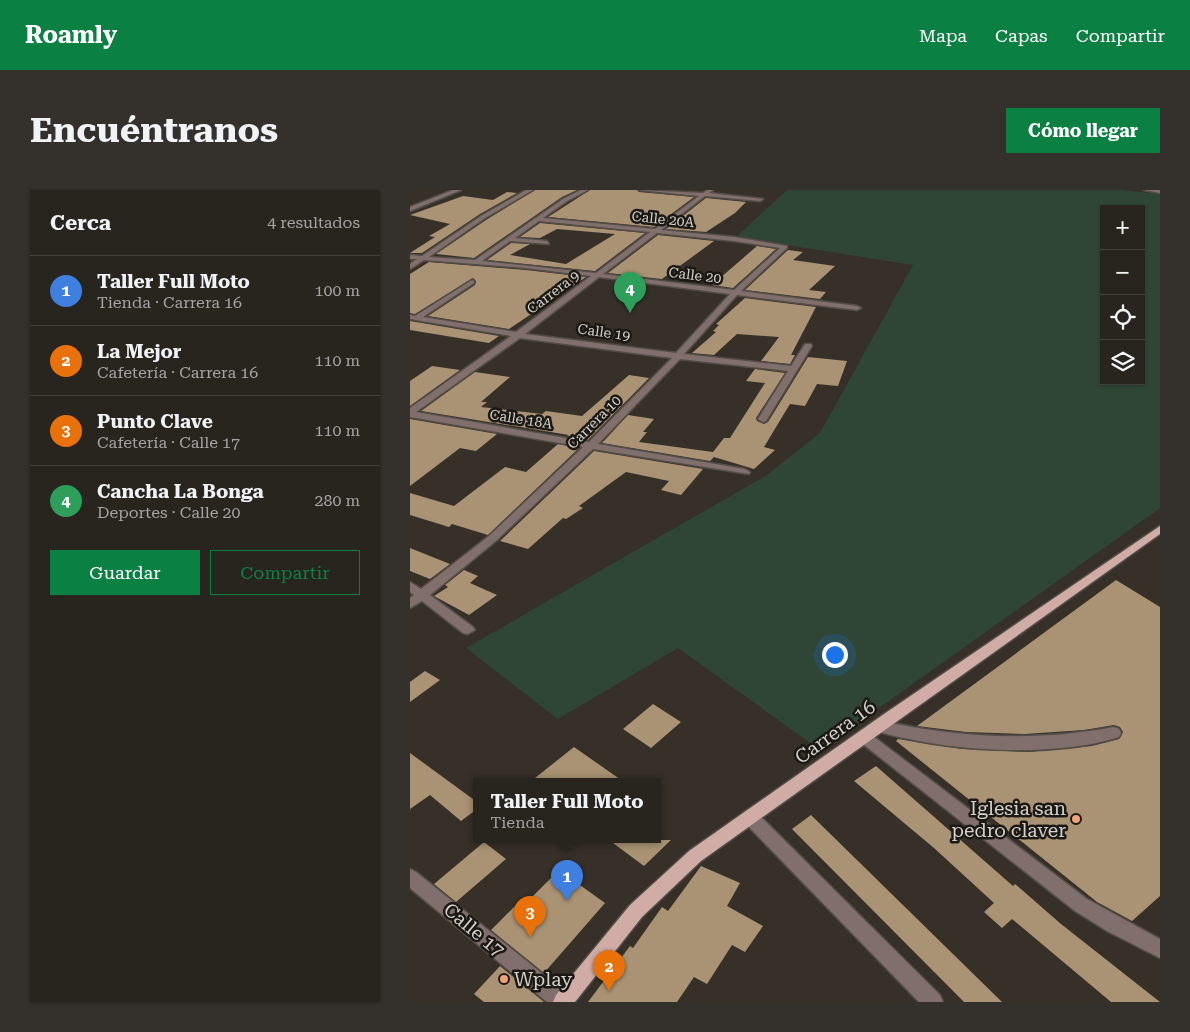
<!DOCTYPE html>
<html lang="es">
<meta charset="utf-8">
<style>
:root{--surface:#28241e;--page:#34302b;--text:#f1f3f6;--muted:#a5a4a4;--line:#44413c;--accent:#0b8043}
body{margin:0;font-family:"Roboto Serif",serif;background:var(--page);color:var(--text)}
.controls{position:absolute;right:15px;top:15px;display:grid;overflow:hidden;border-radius:0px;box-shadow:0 1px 4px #0004}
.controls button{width:45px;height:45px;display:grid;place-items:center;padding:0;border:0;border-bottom:1px solid var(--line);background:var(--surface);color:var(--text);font:25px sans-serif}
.you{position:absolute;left:424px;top:464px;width:18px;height:18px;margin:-12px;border:4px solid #fff;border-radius:50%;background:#1a73e8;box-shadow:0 0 0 8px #1a73e833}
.badge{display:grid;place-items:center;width:32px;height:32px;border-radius:50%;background:var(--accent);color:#fff;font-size:16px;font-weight:700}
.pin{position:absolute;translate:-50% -41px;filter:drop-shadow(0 1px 2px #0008)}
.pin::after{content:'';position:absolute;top:26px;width:18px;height:15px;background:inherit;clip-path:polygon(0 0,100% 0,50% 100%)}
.popup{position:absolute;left:63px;top:588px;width:188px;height:65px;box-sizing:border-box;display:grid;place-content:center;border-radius:0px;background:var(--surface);filter:drop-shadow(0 1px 4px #0005);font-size:16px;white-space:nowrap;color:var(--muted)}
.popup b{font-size:19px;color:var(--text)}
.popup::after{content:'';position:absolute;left:50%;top:100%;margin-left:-10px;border:10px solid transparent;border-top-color:var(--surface)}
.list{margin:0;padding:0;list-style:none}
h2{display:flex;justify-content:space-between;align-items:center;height:65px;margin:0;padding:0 20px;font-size:21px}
h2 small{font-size:16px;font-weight:400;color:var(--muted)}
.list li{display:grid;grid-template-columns:32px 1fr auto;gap:15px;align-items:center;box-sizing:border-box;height:70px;padding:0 20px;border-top:1px solid var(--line)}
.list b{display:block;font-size:19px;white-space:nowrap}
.list p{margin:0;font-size:16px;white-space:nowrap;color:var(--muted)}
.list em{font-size:16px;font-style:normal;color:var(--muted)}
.actions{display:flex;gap:10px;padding:15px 20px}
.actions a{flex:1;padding:11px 0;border:1px solid var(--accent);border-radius:0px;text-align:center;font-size:18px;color:var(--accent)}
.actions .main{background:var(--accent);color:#fff}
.icon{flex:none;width:28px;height:28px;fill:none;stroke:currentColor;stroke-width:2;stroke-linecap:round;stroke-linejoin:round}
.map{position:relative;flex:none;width:750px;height:812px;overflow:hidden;border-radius:0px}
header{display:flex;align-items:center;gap:30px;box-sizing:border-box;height:70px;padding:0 25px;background:var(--accent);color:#fff}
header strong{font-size:24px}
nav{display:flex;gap:28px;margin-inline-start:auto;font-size:18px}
.intro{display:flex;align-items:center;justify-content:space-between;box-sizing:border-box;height:120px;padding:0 30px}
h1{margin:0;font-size:35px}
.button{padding:12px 22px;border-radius:0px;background:var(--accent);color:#fff;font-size:18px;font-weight:700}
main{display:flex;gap:30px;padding:0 30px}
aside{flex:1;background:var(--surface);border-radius:0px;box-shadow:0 1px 4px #0004}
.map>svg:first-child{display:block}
.green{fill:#2f4637;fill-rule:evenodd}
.building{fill:#aa9374}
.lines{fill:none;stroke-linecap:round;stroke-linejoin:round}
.minor-casing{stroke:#524d46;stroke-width:3}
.major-casing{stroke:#524d46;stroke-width:3}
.minor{fill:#816f6d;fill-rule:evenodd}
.major{fill:#d1aca7;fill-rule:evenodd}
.poi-dot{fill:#f1a27b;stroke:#1c1915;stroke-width:2}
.labels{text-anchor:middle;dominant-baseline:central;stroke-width:5;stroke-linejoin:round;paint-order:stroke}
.far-street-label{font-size:14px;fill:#d4d1cc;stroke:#1c1915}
.near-street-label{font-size:19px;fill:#d4d1cc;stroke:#1c1915}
.near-poi-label{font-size:19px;fill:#d4d1cc;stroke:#1c1915;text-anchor:end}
</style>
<header>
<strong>Roamly</strong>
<nav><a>Mapa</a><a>Capas</a><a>Compartir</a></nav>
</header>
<div class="intro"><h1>Encuéntranos</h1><a class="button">Cómo llegar</a></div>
<main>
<aside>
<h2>Cerca<small>4 resultados</small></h2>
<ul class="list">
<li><span class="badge" style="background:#3f7fe0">1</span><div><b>Taller Full Moto</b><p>Tienda · Carrera 16</p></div><em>100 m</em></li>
<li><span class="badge" style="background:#e8710a">2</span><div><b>La Mejor</b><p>Cafetería · Carrera 16</p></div><em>110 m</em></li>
<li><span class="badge" style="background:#e8710a">3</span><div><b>Punto Clave</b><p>Cafetería · Calle 17</p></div><em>110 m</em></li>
<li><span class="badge" style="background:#2e9e5b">4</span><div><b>Cancha La Bonga</b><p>Deportes · Calle 20</p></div><em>280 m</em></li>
</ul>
<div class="actions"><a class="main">Guardar</a><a>Compartir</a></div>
</aside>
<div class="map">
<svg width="750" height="812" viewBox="0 0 750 812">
<rect width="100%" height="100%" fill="#363028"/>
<!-- green -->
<path class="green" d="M 377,0 L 712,0 L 750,4 L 750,318 L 410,560 L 268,458 L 148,529 L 56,458 L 357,285 L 410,243 L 503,75 L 326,47 ZM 694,19 L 731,19 L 731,191 L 694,191 Z"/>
<!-- building -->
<path class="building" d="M 125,0 L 167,0 L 152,7 L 64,68 L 26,64 L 76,30 Z
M 180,0 L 227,0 L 229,2 L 284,7 L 244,37 L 138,27 Z
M 97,2 L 107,3 L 70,24 L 12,63 L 0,63 L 25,47 L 19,46 L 40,34 L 0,25 L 53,6 L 83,10 Z
M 296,8 L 336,12 L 325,23 L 296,42 L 256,39 Z
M 130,33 L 235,43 L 185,81 L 77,70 L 101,53 L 120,54 L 100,65 L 156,74 L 205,44 L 147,39 L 130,48 L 110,47 Z
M 248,45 L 304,51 L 252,89 L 198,83 Z
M 347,56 L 366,59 L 323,98 L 302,95 Z
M 378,60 L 393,62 L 383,70 L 425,76 L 399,100 L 416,102 L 410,109 L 335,100 Z
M 19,72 L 116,80 L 176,87 L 99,139 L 18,126 L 65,95 L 66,91 L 63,88 L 5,124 L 0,123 L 0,84 Z
M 335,108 L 406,117 L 381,165 L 385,165 L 380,174 L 351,171 L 369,147 L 327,144 L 304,165 L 282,163 L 306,142 L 303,141 L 309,135 L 306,134 Z
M 0,131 L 89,146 L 79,153 L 0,140 Z
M 398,167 L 437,171 L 428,196 L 407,194 L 395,216 L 380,214 L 354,257 L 365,260 L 344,279 L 304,267 L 300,271 L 192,253 L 218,225 L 244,229 L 233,242 L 237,242 L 229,252 L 303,262 L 314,248 L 320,248 L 355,193 L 336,191 L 345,179 L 375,183 L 346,228 L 347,231 L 354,234 L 358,232 Z
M 22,176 L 50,180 L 0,216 L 0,191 Z
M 65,182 L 100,187 L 71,212 L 77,212 L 71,217 L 132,224 L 136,221 L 172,226 L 219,185 L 239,188 L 178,250 L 157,246 L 159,245 L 11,221 Z
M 0,229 L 87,244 L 66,261 L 50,258 L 0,296 Z
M 148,254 L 169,258 L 78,345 L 42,334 L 39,337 L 0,325 L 0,303 L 44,316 L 95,277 L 116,282 Z
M 184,261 L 293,279 L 271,305 L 251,300 L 259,291 L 216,282 L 169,316 L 173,318 L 156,329 L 153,328 L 118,359 L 90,351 Z
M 0,358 L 40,374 L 20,389 L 0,381 Z
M 54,380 L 68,386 L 60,393 L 87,405 L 59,425 L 24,406 L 38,397 L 35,395 Z
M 706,390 L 750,417 L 750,706 L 722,731 L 687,712 L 486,551 L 488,549 L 552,559 L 619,562 L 682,556 L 709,549 L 713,542 L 710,537 L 704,535 L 674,540 L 615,544 L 556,542 L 507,536 Z
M 15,481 L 30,490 L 0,512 L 0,492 Z
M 243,514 L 271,532 L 241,558 L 213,539 Z
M 164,557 L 214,592 L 120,592 Z
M 0,563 L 67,612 L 67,619 L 51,631 L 20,605 L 0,619 Z
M 466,576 L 603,696 L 605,694 L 651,734 L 750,812 L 701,812 L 602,729 L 592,738 L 574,722 L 584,713 L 524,658 L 444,591 Z
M 401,625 L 592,812 L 554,812 L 382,639 Z
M 199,650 L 261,650 L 234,676 Z
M 74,652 L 96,669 L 46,712 L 24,694 Z
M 291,676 L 330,693 L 317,716 L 353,736 L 335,762 L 322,755 L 297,794 L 284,787 L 267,812 L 178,812 L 220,756 L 223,758 L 252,717 L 258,721 Z
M 149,680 L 195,713 L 134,783 L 81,740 L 110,711 L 115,714 Z
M 90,776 L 134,812 L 74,812 L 64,804 Z"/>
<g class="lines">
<!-- minor casing -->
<g class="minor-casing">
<path id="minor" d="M 43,0 L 51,0 L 0,21 L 0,17 Z
M 116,0 L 123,0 L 75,28 L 19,67 L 65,70 L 153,9 L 171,0 L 178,0 L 157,11 L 133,28 L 245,39 L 289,6 L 229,0 L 293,3 L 297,0 L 303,0 L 299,3 L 353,9 L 350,11 L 295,6 L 251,40 L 324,47 L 377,56 L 377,58 L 331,101 L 447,116 L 451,118 L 447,120 L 327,105 L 274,164 L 381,176 L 395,154 L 401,154 L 402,156 L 356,231 L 353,232 L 348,229 L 378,181 L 270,169 L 188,254 L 335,279 L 340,282 L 339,284 L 183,259 L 87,350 L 20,405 L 63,437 L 65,440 L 58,444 L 53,443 L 12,411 L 0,418 L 0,408 L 4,405 L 0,402 L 0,392 L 11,399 L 79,346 L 173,257 L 0,227 L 0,218 L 101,146 L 0,129 L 0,125 L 5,126 L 62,90 L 64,91 L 64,93 L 13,127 L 106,142 L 181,86 L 116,78 L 14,70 L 0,79 L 0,74 L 7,69 L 0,69 L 0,65 L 12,66 L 71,26 ZM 129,31 L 240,42 L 186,83 L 72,71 L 100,51 L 139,54 L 137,51 L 105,48 ZM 247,43 L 324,51 L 370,58 L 324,100 L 193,84 ZM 189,87 L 320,104 L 266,163 L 115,144 ZM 110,148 L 262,168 L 179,252 L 6,222 Z
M 734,0 L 750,0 L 750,3 Z
M 468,530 C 547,548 624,552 704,537 L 709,539 L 711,543 L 709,547 C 640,569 531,561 463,540 L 461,536 L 463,532 Z
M 454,541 L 459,543 L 677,709 L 750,749 L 750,768 L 697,741 L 665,721 L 449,551 L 446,547 L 449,543 Z
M 340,620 L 346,622 L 530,805 L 533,812 L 509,812 L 334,632 L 332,627 L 334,622 Z
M 0,679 L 6,682 L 159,805 L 162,812 L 137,812 L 0,698 Z"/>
</g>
<!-- major casing -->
<g class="major-casing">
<path id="major" d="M 750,336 L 750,344 L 291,671 L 232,727 L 165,812 L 143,812 L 146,805 L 220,715 L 279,661 L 474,524 Z"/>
</g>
<!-- minor -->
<use href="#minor" class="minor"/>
<!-- major -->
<use href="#major" class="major"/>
</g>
<!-- markers -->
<g class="poi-dot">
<circle cx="666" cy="629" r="5"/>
<circle cx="94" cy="789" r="5"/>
</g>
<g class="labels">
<!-- far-street labels -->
<g class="far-street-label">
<text transform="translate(253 29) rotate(6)">Calle 20A</text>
<text transform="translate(285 85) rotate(7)">Calle 20</text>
<text transform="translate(143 102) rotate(-37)">Carrera 9</text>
<text transform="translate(194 142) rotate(8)">Calle 19</text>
<text transform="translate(111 229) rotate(9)">Calle 18A</text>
<text transform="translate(184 232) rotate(-45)">Carrera 10</text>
</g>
<!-- near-street labels -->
<g class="near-street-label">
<text transform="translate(425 542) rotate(-36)">Carrera 16</text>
<text transform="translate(64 740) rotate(40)">Calle 17</text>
</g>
<!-- near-poi labels -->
<g class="near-poi-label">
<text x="656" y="618">Iglesia san<tspan x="656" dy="22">pedro claver</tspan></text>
<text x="104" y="789" text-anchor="start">Wplay</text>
</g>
</g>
</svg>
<div class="controls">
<button>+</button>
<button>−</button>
<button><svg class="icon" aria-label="locate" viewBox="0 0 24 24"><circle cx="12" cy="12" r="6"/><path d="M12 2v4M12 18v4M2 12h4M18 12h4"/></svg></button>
<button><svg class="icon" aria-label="layers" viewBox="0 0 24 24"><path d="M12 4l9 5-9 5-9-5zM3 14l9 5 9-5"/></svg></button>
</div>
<div class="you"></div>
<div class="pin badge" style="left:157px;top:711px;background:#3f7fe0">1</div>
<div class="popup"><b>Taller Full Moto</b>Tienda</div>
<div class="pin badge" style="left:199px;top:801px;background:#e8710a">2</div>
<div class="pin badge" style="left:120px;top:747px;background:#e8710a">3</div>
<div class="pin badge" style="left:220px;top:123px;background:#2e9e5b">4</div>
</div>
</main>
